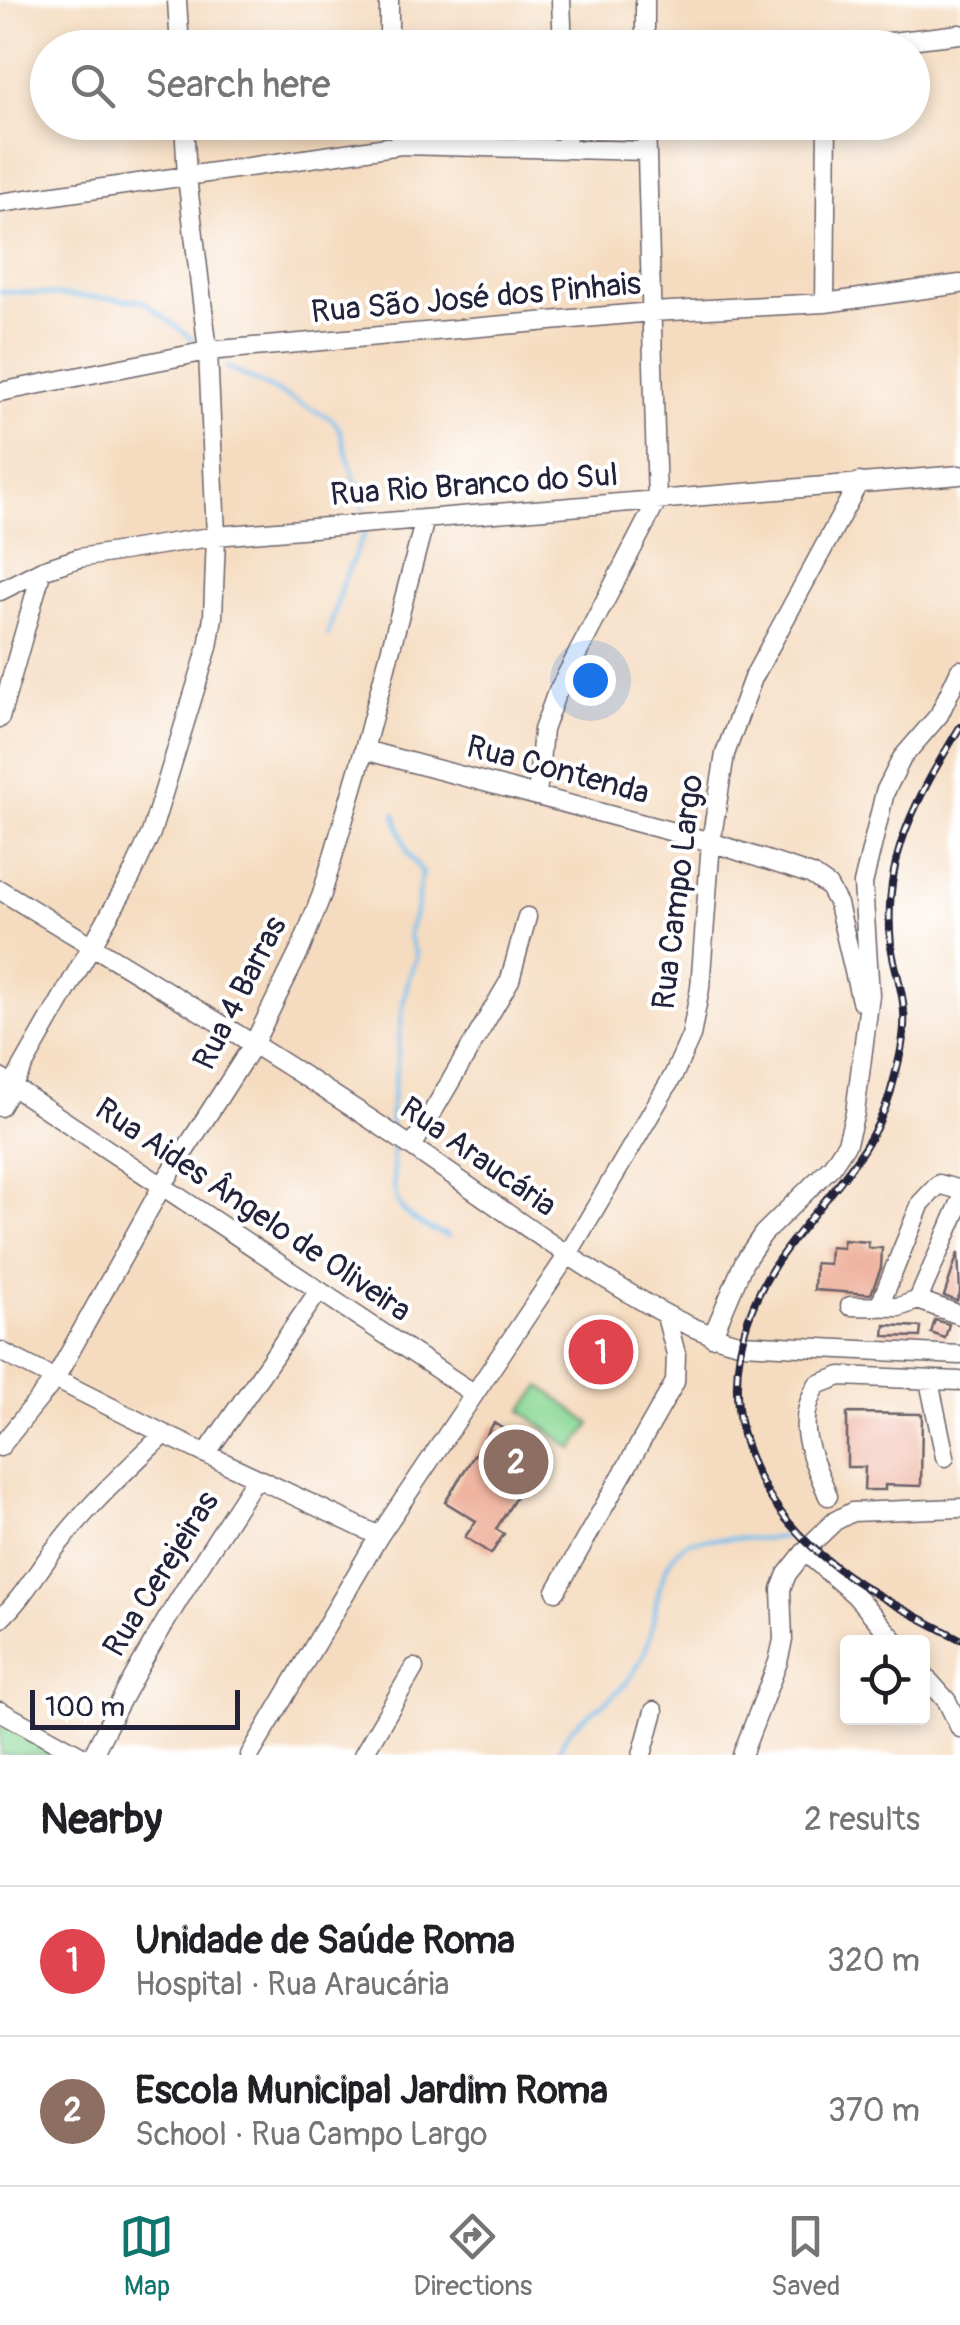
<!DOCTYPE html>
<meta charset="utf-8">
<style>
:root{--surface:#fff;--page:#f2f2f2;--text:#202124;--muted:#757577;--line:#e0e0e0;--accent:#0f766e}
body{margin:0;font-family:Pangolin,sans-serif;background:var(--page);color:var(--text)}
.controls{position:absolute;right:30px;bottom:30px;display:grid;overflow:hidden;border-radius:10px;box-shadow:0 5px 15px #0003}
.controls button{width:90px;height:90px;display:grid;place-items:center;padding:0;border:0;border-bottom:2px solid var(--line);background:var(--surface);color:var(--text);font:50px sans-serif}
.scale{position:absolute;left:30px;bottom:25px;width:210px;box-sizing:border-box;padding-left:10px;border:5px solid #22223b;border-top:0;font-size:28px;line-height:35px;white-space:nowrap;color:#22223b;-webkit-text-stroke:8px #fff;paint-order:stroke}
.you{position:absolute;left:590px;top:680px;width:35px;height:35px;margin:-25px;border:8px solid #fff;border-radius:50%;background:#1a73e8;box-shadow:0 0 0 15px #1a73e833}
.badge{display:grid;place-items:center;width:65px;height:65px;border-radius:50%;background:var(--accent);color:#fff;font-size:32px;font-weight:700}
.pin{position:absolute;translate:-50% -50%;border:5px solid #fff;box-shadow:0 2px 10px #0006}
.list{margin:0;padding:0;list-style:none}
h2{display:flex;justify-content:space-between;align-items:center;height:130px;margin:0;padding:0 40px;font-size:42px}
h2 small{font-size:32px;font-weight:400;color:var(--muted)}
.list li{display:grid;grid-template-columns:65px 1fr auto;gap:30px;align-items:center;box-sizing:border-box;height:150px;padding:0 40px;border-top:2px solid var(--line)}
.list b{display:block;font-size:38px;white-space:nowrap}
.list p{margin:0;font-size:32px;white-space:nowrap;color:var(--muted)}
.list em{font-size:32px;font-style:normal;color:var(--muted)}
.icon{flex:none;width:55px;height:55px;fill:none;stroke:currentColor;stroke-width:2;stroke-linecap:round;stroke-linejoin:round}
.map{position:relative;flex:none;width:960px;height:1755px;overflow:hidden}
.search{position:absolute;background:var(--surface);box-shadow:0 5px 15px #0003;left:30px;right:30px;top:30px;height:110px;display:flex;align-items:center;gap:25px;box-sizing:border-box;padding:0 35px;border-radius:55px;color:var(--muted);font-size:38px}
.sheet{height:430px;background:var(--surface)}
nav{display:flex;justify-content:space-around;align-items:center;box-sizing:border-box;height:140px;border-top:2px solid var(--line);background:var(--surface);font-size:28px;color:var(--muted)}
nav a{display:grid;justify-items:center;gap:5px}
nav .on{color:var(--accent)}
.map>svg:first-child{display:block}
.green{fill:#8bd895;stroke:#567d68;stroke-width:2.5}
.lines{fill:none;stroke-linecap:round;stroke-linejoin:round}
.stream{stroke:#75bfee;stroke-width:4}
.building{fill:#eeaf9a}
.minor-casing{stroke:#6c6369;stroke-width:21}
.minor{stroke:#fff;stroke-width:18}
.rail-casing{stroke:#22223b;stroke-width:8}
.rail{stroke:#fff;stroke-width:4;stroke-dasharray:11;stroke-linecap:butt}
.labels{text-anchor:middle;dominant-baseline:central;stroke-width:8;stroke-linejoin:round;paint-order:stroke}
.street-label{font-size:32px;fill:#22223b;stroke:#fff}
</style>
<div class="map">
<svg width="960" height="1755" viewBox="0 0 960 1755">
<rect width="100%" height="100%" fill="#fff"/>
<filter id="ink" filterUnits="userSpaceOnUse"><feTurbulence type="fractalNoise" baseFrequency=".01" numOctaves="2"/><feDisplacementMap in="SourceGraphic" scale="20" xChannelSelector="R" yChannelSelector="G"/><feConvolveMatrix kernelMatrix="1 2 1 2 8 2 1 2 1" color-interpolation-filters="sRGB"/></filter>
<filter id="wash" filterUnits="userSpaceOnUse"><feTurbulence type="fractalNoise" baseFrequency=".0048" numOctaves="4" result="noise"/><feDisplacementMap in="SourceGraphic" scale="40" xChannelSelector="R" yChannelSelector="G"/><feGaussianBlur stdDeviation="2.25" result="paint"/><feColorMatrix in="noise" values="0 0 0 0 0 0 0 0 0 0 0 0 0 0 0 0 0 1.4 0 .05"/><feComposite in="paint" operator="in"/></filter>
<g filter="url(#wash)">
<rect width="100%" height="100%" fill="#f5dbbf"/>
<!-- green -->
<path class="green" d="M 541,1386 L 591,1424 L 573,1449 L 522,1411 Z
M 0,1717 L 72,1755 L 0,1755 Z"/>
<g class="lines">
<!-- stream -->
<path class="stream" d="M 0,291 L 143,301 L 196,342
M 227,367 L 332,419 L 339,428 L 364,510
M 328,635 L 343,581 L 366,531
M 391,1127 C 389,1107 394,1091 396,1072 C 401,1031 400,994 417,956 C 403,928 410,933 417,908 C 419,895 418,885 423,873 L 408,854 L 395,814
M 392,1141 C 396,1200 385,1213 448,1236
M 558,1755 C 566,1724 586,1718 608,1700 C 622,1689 634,1673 642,1658 C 660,1623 651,1569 685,1544 C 696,1535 762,1541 783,1537"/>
</g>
<g id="blocks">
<!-- building -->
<path class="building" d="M 843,1240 L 868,1242 L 868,1248 L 882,1248 L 881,1268 L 871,1294 L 814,1290 L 815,1263 L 829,1264 L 830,1247 L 843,1248 Z
M 958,1253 L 960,1293 L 957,1301 L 944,1296 Z
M 935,1320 L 949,1324 L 945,1338 L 931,1333 Z
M 885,1325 L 921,1327 L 920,1337 L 884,1336 Z
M 847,1413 L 922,1414 L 921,1486 L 885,1485 L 885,1490 L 864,1490 L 865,1467 L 847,1467 Z
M 494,1423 L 543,1454 L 496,1529 L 504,1534 L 491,1554 L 465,1537 L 476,1521 L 445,1502 Z"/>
</g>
</g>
<g filter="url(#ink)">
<use href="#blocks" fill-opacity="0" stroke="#6c6369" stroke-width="2.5"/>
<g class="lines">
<!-- minor casing -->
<g class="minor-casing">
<path id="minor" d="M 177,0 L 180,48
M 389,0 L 389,48
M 561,0 L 563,48
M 645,48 L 645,0
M 839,48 L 960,34
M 397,122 L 401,145
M 566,122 L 567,148
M 0,203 L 401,145 L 646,151
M 825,303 L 827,122
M 0,392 L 208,351 L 652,312 L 825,303 L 960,284
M 0,591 L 42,570 L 79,558 L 216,536 L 960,475
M 0,718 L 42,570
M 364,750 L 711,842 L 812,875 L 828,886 L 838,904 L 861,1001
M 537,796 L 543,730 L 555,697 L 657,501 L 646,122
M 0,890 C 138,974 278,1056 412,1147 C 481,1194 547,1244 619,1287 C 658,1311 696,1333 742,1344 L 960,1355
M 0,1078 L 473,1393
M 0,1107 L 131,877 L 151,833 L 208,647 L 213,617 L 216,536 L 208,351 L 187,177 L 184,122
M 412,1147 L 510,980 L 527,917
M 918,1300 L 960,1203
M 850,1306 L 899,1307 L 918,1300 L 960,1315
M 879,1307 L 921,1203 L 939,1184 L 960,1190
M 712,1337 L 744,1262 L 763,1234 L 832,1166 L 847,1143 L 855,1113 L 870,995 L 863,884 L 885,792 L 902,758 L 939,715 L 960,670
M 0,1351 L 164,1434 L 379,1536
M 929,1381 L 945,1457
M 0,1447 L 55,1379 L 162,1186 L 254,1043 L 301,948 L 322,894 L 364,750 L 425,519
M 206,1454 L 318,1292
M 828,1496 C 812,1455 793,1427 817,1385 L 841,1376 L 960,1381
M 805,1552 L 855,1595 L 896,1642
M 556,1591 L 675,1382 L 676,1354 L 666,1316
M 0,1619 C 23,1598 37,1571 57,1546 C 89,1505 126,1470 164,1434
M 922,1673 L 947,1701 L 960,1728
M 0,1711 L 80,1755
M 93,1755 C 140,1658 197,1569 256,1478
M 250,1755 L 379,1536 L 567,1256 L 673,1076 L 691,1036 L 700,988 L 711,842 L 725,754 L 753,678 L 859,482
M 363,1755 L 414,1668
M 642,1755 L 654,1711
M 742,1755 L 778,1662 L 783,1640 L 781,1589 L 787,1574 L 810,1545 L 835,1521 L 852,1512 L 960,1508"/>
</g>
<!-- minor -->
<use href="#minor" class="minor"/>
<!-- rail casing -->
<g class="rail-casing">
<path id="rail" d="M 960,727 C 916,800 882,857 891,945 C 894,967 903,990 904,1012 C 906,1038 897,1069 890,1094 C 869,1163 811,1209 773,1268 C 705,1377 737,1492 836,1567 C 874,1596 918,1617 960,1639"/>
</g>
<!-- rail -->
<use href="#rail" class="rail"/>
</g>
</g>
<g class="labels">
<!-- street labels -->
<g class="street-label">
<text transform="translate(476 298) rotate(-5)">Rua São José dos Pinhais</text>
<text transform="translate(474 485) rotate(-4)">Rua Rio Branco do Sul</text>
<text transform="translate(558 770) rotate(15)">Rua Contenda</text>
<text transform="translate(678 892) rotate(-83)">Rua Campo Largo</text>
<text transform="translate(240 993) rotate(-63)">Rua 4 Barras</text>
<text transform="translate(478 1157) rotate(35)">Rua Araucária</text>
<text transform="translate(253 1210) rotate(34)">Rua Aides Ângelo de Oliveira</text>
<text transform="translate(161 1574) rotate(-58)">Rua Cerejeiras</text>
</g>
</g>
</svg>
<div class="controls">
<button><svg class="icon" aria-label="locate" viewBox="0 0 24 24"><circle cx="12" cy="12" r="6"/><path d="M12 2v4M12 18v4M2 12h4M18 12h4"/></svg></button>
</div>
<div class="scale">100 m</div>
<div class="you"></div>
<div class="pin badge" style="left:601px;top:1352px;background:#e0444e">1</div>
<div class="pin badge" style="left:516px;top:1462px;background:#8d6e63">2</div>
<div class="search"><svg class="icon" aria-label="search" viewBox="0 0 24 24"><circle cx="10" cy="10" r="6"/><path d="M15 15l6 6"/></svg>Search here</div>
</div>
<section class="sheet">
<h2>Nearby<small>2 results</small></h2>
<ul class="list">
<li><span class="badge" style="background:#e0444e">1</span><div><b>Unidade de Saúde Roma</b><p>Hospital · Rua Araucária</p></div><em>320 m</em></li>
<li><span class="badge" style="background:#8d6e63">2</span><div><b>Escola Municipal Jardim Roma</b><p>School · Rua Campo Largo</p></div><em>370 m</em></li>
</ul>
</section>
<nav>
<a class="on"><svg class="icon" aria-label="map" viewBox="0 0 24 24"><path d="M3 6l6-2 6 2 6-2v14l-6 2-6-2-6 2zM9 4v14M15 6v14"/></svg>Map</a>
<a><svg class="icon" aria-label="directions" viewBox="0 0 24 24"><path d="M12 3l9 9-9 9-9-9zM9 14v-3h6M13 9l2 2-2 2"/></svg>Directions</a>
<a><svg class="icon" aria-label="saved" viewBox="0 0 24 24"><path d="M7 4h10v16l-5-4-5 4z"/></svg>Saved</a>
</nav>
